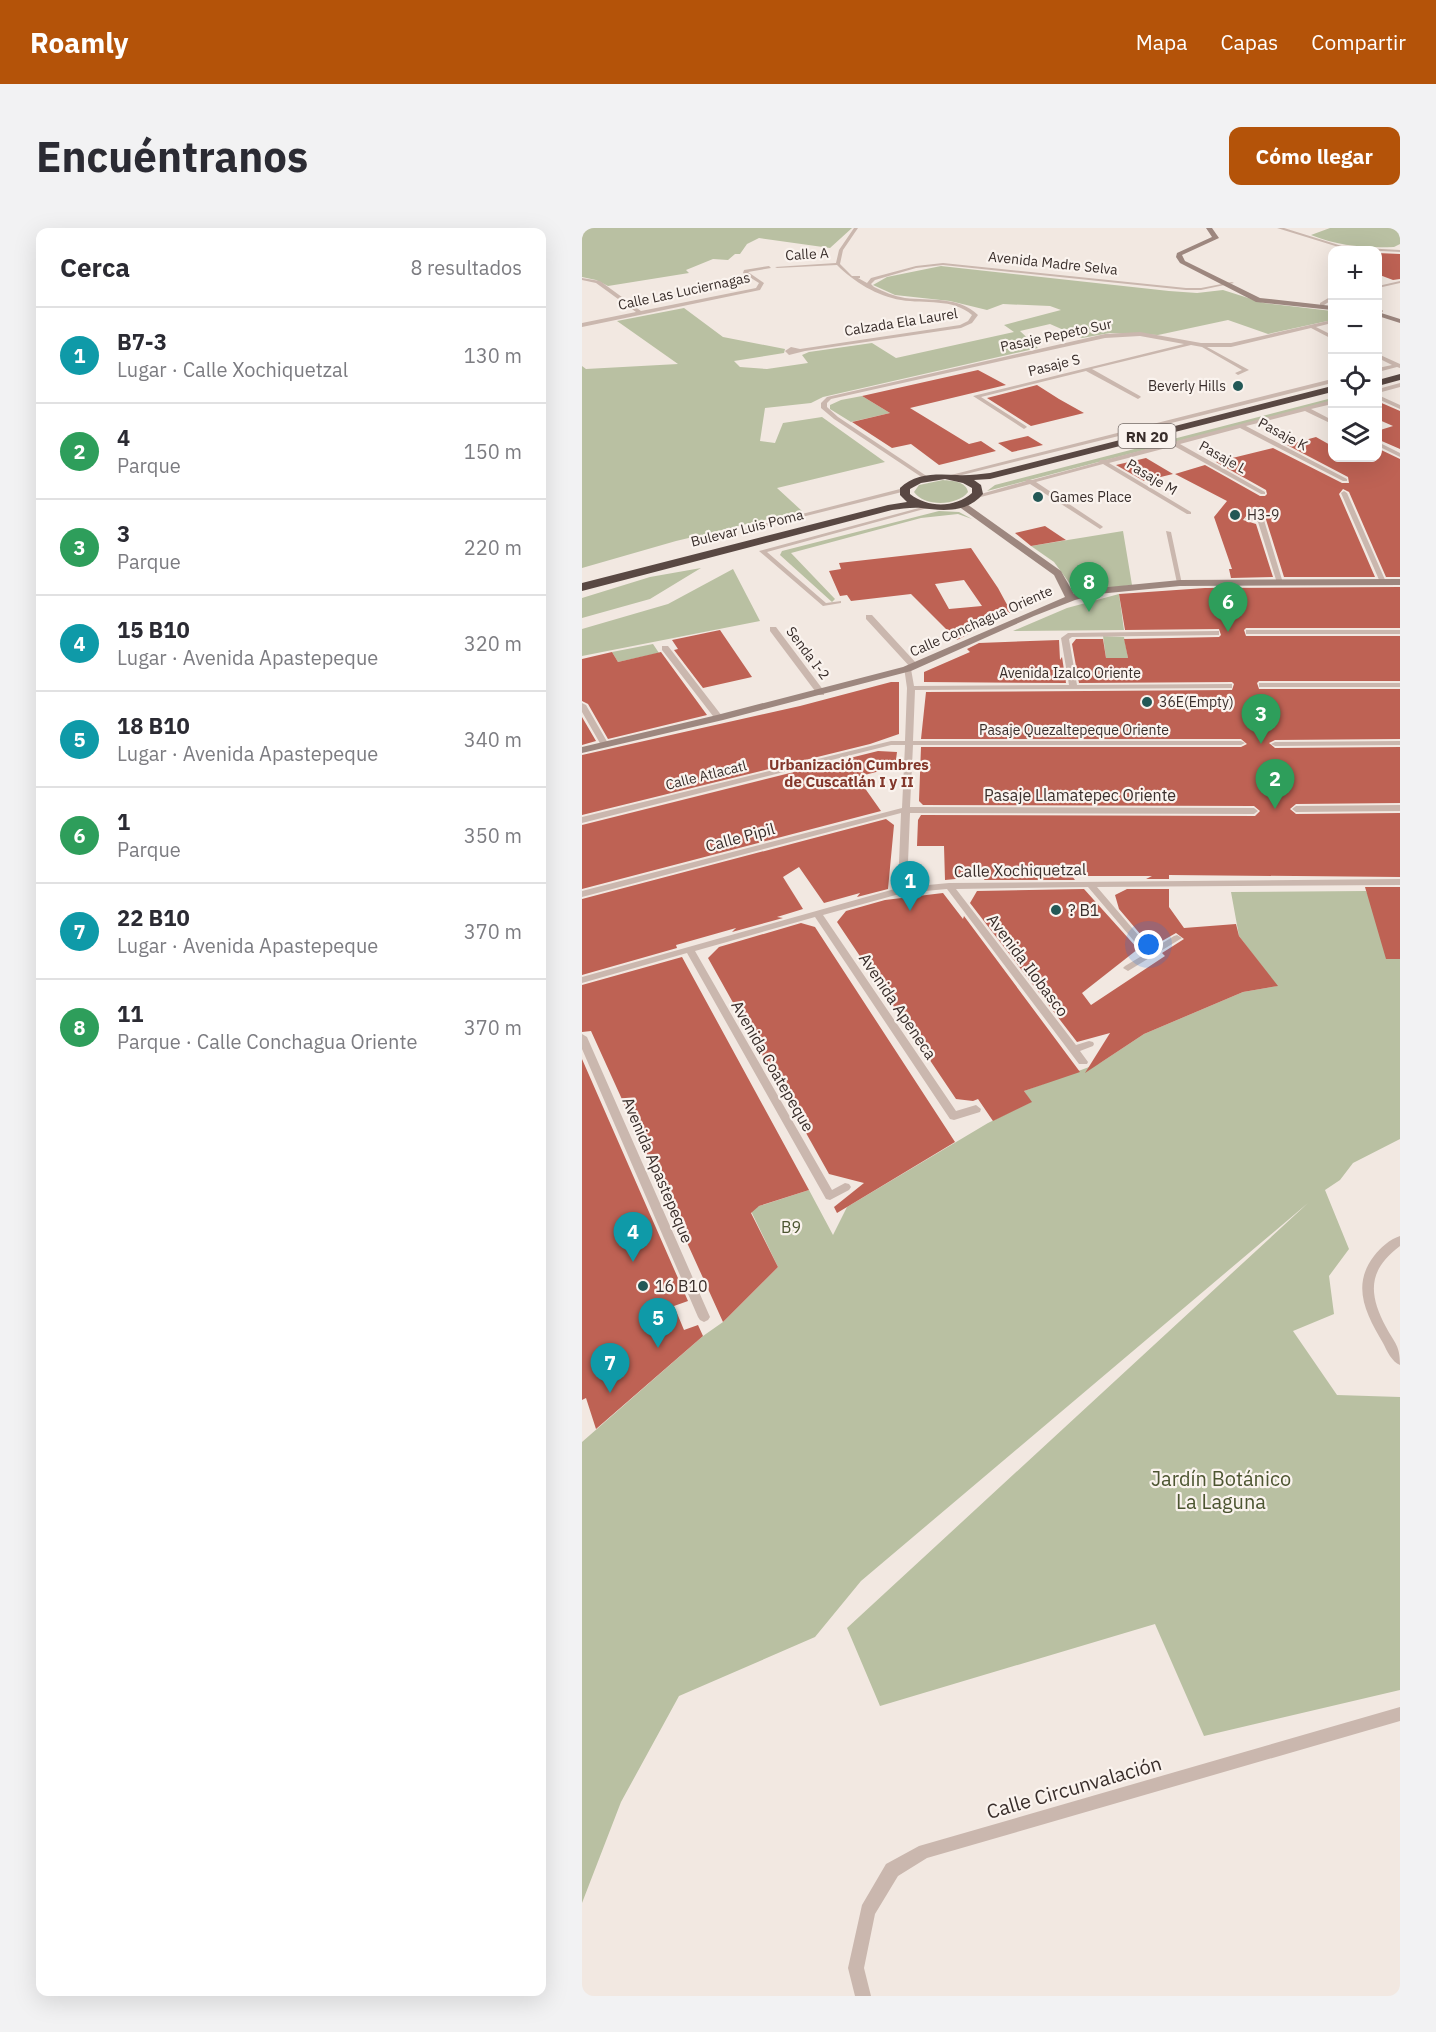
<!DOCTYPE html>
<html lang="es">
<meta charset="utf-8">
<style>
:root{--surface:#fff;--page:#f2f2f3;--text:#2b2b33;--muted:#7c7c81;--line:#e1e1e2;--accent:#b45309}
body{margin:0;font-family:"IBM Plex Sans",sans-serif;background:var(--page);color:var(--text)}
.controls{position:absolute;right:18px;top:18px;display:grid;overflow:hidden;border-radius:12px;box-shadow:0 6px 24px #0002}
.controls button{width:54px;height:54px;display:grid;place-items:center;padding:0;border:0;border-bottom:2px solid var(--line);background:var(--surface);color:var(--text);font:30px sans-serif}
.you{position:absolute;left:567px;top:717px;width:21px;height:21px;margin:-15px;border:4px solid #fff;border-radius:50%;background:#1a73e8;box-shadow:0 0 0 9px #1a73e833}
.badge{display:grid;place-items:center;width:39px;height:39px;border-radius:50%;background:var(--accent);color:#fff;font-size:20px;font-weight:700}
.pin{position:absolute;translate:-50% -50px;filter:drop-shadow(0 2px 3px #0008)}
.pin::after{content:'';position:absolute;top:32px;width:21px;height:18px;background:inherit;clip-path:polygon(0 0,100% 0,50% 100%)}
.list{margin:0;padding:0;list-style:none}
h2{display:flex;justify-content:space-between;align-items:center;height:78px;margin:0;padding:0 24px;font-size:26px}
h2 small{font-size:20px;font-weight:400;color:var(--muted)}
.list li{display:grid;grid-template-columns:39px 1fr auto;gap:18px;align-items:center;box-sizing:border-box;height:96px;padding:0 24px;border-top:2px solid var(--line)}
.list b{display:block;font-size:22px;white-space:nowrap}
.list p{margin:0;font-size:20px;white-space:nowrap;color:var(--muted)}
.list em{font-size:20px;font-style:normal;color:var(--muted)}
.icon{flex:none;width:33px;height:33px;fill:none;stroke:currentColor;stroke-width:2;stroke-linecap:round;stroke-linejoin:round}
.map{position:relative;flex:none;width:818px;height:1768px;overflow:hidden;border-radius:12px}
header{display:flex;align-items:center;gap:36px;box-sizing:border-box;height:84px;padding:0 30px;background:var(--accent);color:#fff}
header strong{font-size:28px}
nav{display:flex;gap:33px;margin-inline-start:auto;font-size:21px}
.intro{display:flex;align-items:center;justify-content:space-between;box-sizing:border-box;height:144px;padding:0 36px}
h1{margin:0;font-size:42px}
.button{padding:15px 27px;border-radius:12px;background:var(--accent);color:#fff;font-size:21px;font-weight:700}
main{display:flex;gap:36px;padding:0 36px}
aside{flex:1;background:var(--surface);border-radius:12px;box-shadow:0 6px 24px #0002}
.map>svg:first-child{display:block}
.green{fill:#b9c0a2}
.building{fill:#be6254;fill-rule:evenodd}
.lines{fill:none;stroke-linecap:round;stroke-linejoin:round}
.street{fill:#cab7ae;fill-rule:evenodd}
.secondary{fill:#9d877f;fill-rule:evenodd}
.highway{fill:#594843;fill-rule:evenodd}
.poi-dot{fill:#235856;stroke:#faf3ee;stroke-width:2}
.labels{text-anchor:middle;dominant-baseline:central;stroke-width:4.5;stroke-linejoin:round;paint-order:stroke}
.far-street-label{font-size:14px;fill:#392e2b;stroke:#faf3ee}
.far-poi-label{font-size:14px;fill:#392e2b;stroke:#faf3ee;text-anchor:start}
.shield{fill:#faf3ee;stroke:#736966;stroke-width:1.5}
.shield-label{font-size:15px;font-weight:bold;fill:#392e2b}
.far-neighbourhood-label{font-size:15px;font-weight:bold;fill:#82362a;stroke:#faf3ee}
.street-label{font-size:16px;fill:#392e2b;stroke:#faf3ee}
.poi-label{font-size:16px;fill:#392e2b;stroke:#faf3ee;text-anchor:start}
.park-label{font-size:16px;fill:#4c5531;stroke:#faf3ee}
.near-park-label{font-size:20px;fill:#4c5531;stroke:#faf3ee}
.near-street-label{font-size:20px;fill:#392e2b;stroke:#faf3ee}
</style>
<header>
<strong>Roamly</strong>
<nav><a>Mapa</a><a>Capas</a><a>Compartir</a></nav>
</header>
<div class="intro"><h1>Encuéntranos</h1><a class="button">Cómo llegar</a></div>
<main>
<aside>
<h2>Cerca<small>8 resultados</small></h2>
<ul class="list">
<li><span class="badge" style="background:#0f9aa8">1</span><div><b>B7-3</b><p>Lugar · Calle Xochiquetzal</p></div><em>130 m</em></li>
<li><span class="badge" style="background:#2e9e5b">2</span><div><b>4</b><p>Parque</p></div><em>150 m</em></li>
<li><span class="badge" style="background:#2e9e5b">3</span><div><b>3</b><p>Parque</p></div><em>220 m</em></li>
<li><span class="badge" style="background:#0f9aa8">4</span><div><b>15 B10</b><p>Lugar · Avenida Apastepeque</p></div><em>320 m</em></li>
<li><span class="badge" style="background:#0f9aa8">5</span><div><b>18 B10</b><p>Lugar · Avenida Apastepeque</p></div><em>340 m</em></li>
<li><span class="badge" style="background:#2e9e5b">6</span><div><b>1</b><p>Parque</p></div><em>350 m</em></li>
<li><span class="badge" style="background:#0f9aa8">7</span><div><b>22 B10</b><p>Lugar · Avenida Apastepeque</p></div><em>370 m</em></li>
<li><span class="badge" style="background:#2e9e5b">8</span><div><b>11</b><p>Parque · Calle Conchagua Oriente</p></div><em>370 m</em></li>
</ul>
</aside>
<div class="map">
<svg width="818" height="1768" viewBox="0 0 818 1768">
<rect width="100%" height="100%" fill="#f2e8e1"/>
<!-- green -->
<path class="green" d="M 0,0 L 270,0 L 248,20 L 177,10 L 165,16 L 158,26 L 153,26 L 146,32 L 131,31 L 104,42 L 107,45 L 26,58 L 14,52 L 0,49 Z
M 748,0 L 818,0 L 818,16 L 812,19 C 782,20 757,18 729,7 Z
M 359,38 L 587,63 L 615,65 L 641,62 L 682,75 L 750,83 L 750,92 L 686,106 L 646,92 L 576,107 L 528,105 L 500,110 L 468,96 L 438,103 L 456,120 L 241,169 L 229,175 L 183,180 L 178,213 L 193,215 L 201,195 L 240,189 L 303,234 L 195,260 L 220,283 L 94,313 L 0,340 L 0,138 L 4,141 L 96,136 L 35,93 L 102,80 L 141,109 L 203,121 L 202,125 L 152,133 L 158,139 L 185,141 L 226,135 L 220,127 L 227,124 L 290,115 L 314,130 L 432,104 L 422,97 L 479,82 L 468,78 L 421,76 L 405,82 L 368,73 L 313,67 L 291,57 L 305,49 Z
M 280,168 L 308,185 L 269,194 L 248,181 L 248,177 L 259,172 Z
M 750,170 L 750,173 L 405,263 L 413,257 Z
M 361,252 C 370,253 384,253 386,264 C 376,278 342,279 332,264 L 337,257 Z
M 357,283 L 377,284 L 390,291 L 376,286 L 339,290 L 209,325 L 253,371 L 250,374 L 198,327 L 200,323 Z
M 541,303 L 550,357 L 494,364 L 472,334 L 449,318 Z
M 119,340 L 68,371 L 0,390 L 0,370 L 68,349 Z
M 151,341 L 178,393 L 0,428 L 0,401 L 86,376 Z
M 537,366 L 542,402 L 431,403 L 485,380 Z
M 521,408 L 542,409 L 546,430 L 524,430 Z
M 71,416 L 77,425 L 36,434 L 30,424 Z
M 784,663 L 818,731 L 818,911 L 771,935 L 758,952 L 743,962 L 767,1021 L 747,1048 L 752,1086 L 711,1103 L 755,1167 L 818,1169 L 818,1462 L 622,1508 L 573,1396 L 298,1478 L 265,1400 L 726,975 L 279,1353 L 233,1409 L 97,1468 L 39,1574 L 0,1675 L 0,1214 L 121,1108 L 141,1094 L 196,1039 L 168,981 L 227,962 L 251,1007 L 265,979 L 406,895 L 449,874 L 442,863 L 518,835 L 562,806 L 661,764 L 695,758 L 657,708 L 649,664 Z"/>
<!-- building -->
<path class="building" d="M 795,25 L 818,26 L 818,51 L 811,52 L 795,46 Z
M 396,142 L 424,157 L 328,180 L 387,216 L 399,213 L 414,223 L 357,237 L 329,216 L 310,220 L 270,194 L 308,185 L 280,168 Z
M 455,157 L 477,171 L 502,185 L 449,198 L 405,170 Z
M 795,173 L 818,183 L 818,221 L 795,211 L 795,203 L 811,198 L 795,191 Z
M 446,208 L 461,217 L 430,224 L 416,215 Z
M 734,209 L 750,218 L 750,230 L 795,230 L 795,220 L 818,231 L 818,349 L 804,349 L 767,264 L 761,261 L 757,266 L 793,349 L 702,349 L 681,282 L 675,279 L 671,282 L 672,287 L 665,287 L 661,292 L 674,296 L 691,349 L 649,350 L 647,341 L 650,341 L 632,289 L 645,273 L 593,246 L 623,237 L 678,268 L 683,268 L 685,266 L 684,262 L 634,234 L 691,220 L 760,255 L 767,255 L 766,249 L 705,217 Z
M 564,230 L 591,246 L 562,253 L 534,237 Z
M 463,298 L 484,312 L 449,318 L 433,305 Z
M 389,320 L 416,360 L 429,384 L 375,412 L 329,366 L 269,373 L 265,367 L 258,368 L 247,343 L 259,341 L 257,335 ZM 382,352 L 400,378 L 367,381 L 353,356 Z
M 818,359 L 818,400 L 664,400 L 662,402 L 664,408 L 818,408 L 818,453 L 677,453 L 675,455 L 677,461 L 818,461 L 818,511 L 693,512 L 687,515 L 693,520 L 818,519 L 818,575 L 714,576 L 708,581 L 714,586 L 818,585 L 818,649 L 587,647 L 587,651 L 564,651 L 570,648 L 490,648 L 493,652 L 402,652 L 404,648 L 363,652 L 362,618 L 335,618 L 336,592 L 339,587 L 673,588 L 678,583 L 672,578 L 341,577 L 337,573 L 339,519 L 659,519 L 665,516 L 659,511 L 339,511 L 344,464 L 650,462 L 652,456 L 650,454 L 497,455 L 490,416 L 494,411 L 521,411 L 524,430 L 546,430 L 542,411 L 637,409 L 639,407 L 637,401 L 543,402 L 537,366 L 623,360 Z
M 138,402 L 170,449 L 121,460 L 92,422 L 96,421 L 90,412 Z
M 477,412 L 478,432 L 480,429 L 484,455 L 342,454 L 342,444 L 388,424 L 385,421 L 397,415 Z
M 30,424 L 36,434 L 79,424 L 125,487 L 26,511 L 6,476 L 0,473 L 0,431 Z
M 309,454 L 317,454 L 317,506 L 288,516 L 0,587 L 0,527 L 218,478 Z
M 0,489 L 14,513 L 0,517 Z
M 296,523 L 315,524 L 313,539 L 275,549 L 299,583 L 0,661 L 0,597 Z
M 304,591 L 312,597 L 306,661 L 275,669 L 278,665 L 242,675 L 217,639 L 201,649 L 221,681 L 195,689 L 201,690 L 150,704 L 154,700 L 94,717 L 95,720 L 0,747 L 0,671 Z
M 783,659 L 818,659 L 818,731 L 804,731 Z
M 502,661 L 556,721 L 500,765 L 509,777 L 583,728 L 580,725 L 602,711 L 594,705 L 573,717 L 568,711 L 565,714 L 537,681 L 533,667 L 545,661 L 587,661 L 587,679 L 602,700 L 654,696 L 657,708 L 696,758 L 661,764 L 562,806 L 503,845 L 528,805 L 495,814 L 388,675 L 395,663 Z
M 361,665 L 381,691 L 382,688 L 498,844 L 442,863 L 450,874 L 411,893 L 396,871 L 391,873 L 374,871 L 255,694 L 264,683 L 303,672 Z
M 219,695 L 233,699 L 373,914 L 255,985 L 252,979 L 282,955 L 247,946 L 126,730 L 137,719 Z
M 100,729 L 227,962 L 177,978 L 169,985 L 196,1039 L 141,1094 L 9,803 L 0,804 L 0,757 Z
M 0,831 L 106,1073 L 92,1078 L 102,1102 L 116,1097 L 121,1108 L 14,1201 L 4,1170 L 0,1172 Z"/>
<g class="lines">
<!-- street -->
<path class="street" d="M 272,0 L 276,0 L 261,22 L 258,36 L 270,48 L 278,48 L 278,50 L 276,50 L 285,55 L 289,50 L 334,38 L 361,35 L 604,60 L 619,60 L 650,54 L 652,55 L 619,62 L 604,62 L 361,37 L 334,40 L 293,52 L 289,56 L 292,59 C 302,64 312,68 323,70 C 348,73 377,68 396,87 L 390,95 L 379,100 L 223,123 L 207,127 L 203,123 L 209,119 L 218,121 L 378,97 L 386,93 L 390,87 C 371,70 343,76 319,72 C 295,68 272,54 255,37 L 195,40 L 193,39 L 254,35 L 257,22 Z
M 695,0 L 702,0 L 763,19 L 818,22 L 818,24 L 763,21 Z
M 187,38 L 189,40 L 166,44 L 182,55 L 178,62 L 0,99 L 0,95 L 54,84 L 14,55 L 0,52 L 0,50 L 18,53 L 59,83 L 174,60 L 177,55 L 161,45 L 162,42 Z
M 818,53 L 818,55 L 796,60 L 796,58 Z
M 748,69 L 750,69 L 750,72 L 742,77 L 738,77 L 738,75 Z
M 801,82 L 801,84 L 796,85 L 796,83 Z
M 750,92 L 750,95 L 734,99 L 750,107 L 750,111 L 729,100 L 649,119 L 625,119 L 667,142 L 656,147 L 653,145 L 660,142 L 620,119 L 609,117 L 510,141 L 558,168 L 559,169 L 556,171 L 504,143 L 399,169 L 444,198 L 445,199 L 442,201 L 391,168 L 602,116 L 558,108 L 523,110 L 249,171 L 245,175 L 245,179 L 256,189 L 346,249 L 347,250 L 344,252 L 252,191 L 239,180 L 239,175 L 245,169 L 523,106 L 558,104 L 619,115 L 649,115 Z
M 796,126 L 818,136 L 818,140 L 815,139 L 796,144 L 796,140 L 810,137 L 796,130 Z
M 750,151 L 750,155 L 368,250 L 365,248 Z
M 818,155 L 818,159 L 796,165 L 796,161 Z
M 796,167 L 818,177 L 818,181 L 796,171 Z
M 750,172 L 750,176 L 729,181 L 750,192 L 750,196 L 723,183 L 664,198 L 765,251 L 765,253 L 761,253 L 658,200 L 598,216 L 683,264 L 683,266 L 679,266 L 592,218 L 527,235 L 609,284 L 609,286 L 605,286 L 521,236 L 454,254 L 520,298 L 521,299 L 518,301 L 448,256 L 395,270 L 392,268 L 444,253 L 444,251 L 450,252 L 517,234 L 518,232 L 523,232 Z
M 796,214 L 818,225 L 818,229 L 796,218 Z
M 322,260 L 324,261 L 324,263 L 164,303 L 161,301 Z
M 762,263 L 765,265 L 804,354 L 803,355 L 798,354 L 759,265 Z
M 348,277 L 353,278 L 185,324 L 244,375 L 259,373 L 259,375 L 241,378 L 177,323 Z
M 676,281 L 679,283 L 682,292 L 701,355 L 700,356 L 695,355 L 676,294 L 663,291 L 666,289 L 675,290 L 673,283 Z
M 584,303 L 589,304 L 600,356 L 595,355 Z
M 284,387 L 290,387 L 335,436 L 335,440 L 329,440 L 284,391 Z
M 188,399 L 194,399 L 242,463 L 242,467 L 236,467 L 188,403 Z
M 664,402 L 818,402 L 818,406 L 664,406 Z
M 634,403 L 637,403 L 637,407 L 490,409 L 487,411 L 495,457 L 647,456 L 650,456 L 650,460 L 333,462 L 331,513 L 659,513 L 663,515 L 659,517 L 331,517 L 328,579 L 672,580 L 676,583 L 672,586 L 328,585 L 325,659 L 367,655 L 818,651 L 818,657 L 515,659 L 569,722 L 592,708 L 595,707 L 600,710 L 546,743 L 541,740 L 543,738 L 563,726 L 506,659 L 374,661 L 494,817 L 507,813 L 511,814 L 512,816 L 511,818 L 498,823 L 506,834 L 505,836 L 497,836 L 365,661 L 321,665 L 241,687 L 374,883 L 394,877 L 399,881 L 398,884 L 372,892 L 368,891 L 233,689 L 113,723 L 250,962 L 263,955 L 267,956 L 269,959 L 267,962 L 248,972 L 244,971 L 105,725 L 0,755 L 0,749 L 316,660 L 319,585 L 0,669 L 0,663 L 320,580 L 323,517 L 309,517 L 0,595 L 0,589 L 309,513 L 323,513 L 325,460 L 322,439 L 329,441 L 332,458 L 487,457 L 479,410 L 486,405 Z
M 80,418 L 86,418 L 140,488 L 140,492 L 134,492 L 80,422 Z
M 677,455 L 818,455 L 818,459 L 677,459 Z
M 0,475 L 4,477 L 27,517 L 26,519 L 20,519 L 19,517 L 0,484 Z
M 818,513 L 818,517 L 693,518 L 689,516 L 693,514 Z
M 818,577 L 818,583 L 714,584 L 710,581 L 714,578 Z
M 0,806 L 5,809 L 128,1089 L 126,1092 L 122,1094 L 118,1092 L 116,1089 L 0,821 Z
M 818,1008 L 818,1018 C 786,1042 786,1065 804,1099 C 813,1116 818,1117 818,1137 C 810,1134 805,1123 801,1115 C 784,1086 769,1058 792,1028 C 798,1020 808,1011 818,1008 Z
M 818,1479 L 818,1493 L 345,1630 L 316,1648 L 293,1686 L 282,1740 L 289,1768 L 273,1768 L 266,1740 L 280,1677 L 304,1636 L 337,1618 Z"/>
<!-- secondary -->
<path class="secondary" d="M 624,0 L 630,0 L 637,10 L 600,27 L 603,33 L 678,70 L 750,78 L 750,82 L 674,74 L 598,35 L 594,29 L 595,25 L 630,9 Z
M 796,84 L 818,91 L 818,95 L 796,88 Z
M 376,274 L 382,274 L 479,343 L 492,366 L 516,360 L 598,352 L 818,351 L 818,357 L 598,358 L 516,366 L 493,372 L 452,388 L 329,443 L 141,492 L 0,525 L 0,519 L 135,487 L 321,439 L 483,369 L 472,347 L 376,278 Z"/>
<!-- highway -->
<path class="highway" d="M 818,146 L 818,152 L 796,158 L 796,152 Z
M 750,158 L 750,164 L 408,251 L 392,252 L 399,257 L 401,266 C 385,285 361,283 339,280 C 330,279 319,281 310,282 L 0,363 L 0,355 L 306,277 L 325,274 L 318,267 L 318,260 C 333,245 355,246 375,247 C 385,248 397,246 408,245 ZM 363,251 L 381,255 L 390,260 L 390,265 C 373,280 346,280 328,266 L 328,261 L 339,255 Z"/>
</g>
<!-- markers -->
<g class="poi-dot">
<circle cx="656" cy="158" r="6"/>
<circle cx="456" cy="269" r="6"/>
<circle cx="653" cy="287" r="6"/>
<circle cx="565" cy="474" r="6"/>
<circle cx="474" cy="682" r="6"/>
<circle cx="61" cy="1058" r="6"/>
</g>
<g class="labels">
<!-- far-street labels -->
<g class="far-street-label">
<text transform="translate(225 26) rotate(-3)">Calle A</text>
<text transform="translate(471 35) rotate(6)">Avenida Madre Selva</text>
<text transform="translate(102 63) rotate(-12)">Calle Las Luciernagas</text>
<text transform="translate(319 94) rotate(-9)">Calzada Ela Laurel</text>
<text transform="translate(474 107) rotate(-12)">Pasaje Pepeto Sur</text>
<text transform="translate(472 137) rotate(-14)">Pasaje S</text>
<text transform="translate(701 206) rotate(28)">Pasaje K</text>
<text transform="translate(641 229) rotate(29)">Pasaje L</text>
<text transform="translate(570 249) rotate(31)">Pasaje M</text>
<text transform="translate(165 300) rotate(-14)">Bulevar Luis Poma</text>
<text transform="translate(399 393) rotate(-24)">Calle Conchagua Oriente</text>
<text transform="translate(226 425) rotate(53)">Senda I-2</text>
<text x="488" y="445">Avenida Izalco Oriente</text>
<text x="492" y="502">Pasaje Quezaltepeque Oriente</text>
<text transform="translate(124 547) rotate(-14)">Calle Atlacatl</text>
</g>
<!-- far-poi labels -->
<g class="far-poi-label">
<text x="644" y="158" text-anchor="end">Beverly Hills</text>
<text x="468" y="269">Games Place</text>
<text x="665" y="287">H3-9</text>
<text x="577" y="474">36E(Empty)</text>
</g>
<!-- shield labels -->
<rect class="shield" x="536.5" y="196" width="57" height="24" rx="4.5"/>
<g class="shield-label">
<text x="565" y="208">RN 20</text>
</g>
<!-- far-neighbourhood labels -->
<g class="far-neighbourhood-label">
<text x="267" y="536">Urbanización Cumbres<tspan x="267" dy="17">de Cuscatlán I y II</tspan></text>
</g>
<!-- street labels -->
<g class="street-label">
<text x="498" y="567">Pasaje Llamatepec Oriente</text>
<text transform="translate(158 609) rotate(-15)">Calle Pipil</text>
<text transform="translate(438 642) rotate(-1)">Calle Xochiquetzal</text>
<text transform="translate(446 737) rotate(53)">Avenida Ilobasco</text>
<text transform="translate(316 778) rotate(56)">Avenida Apeneca</text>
<text transform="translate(191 838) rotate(60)">Avenida Coatepeque</text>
<text transform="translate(76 942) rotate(67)">Avenida Apastepeque</text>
</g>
<!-- poi labels -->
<g class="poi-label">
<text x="486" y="682">? B1</text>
<text x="73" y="1058">16 B10</text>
</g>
<!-- park labels -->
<g class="park-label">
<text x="209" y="999">B9</text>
</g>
<!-- near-park labels -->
<g class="near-park-label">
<text x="639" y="1250">Jardín Botánico<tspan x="639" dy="23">La Laguna</tspan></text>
</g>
<!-- near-street labels -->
<g class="near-street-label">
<text transform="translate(492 1559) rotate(-16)">Calle Circunvalación</text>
</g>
</g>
</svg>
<div class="controls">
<button>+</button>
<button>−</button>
<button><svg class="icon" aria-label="locate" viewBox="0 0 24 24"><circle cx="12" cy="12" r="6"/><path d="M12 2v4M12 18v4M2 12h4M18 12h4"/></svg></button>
<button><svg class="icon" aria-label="layers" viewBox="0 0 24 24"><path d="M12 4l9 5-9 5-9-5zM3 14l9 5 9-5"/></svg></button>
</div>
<div class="you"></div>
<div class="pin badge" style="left:328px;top:683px;background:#0f9aa8">1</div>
<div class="pin badge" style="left:693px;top:581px;background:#2e9e5b">2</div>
<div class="pin badge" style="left:679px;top:516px;background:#2e9e5b">3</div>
<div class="pin badge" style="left:51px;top:1034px;background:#0f9aa8">4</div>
<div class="pin badge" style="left:76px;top:1120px;background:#0f9aa8">5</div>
<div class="pin badge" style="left:646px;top:404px;background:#2e9e5b">6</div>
<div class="pin badge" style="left:28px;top:1165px;background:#0f9aa8">7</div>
<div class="pin badge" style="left:507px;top:384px;background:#2e9e5b">8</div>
</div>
</main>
